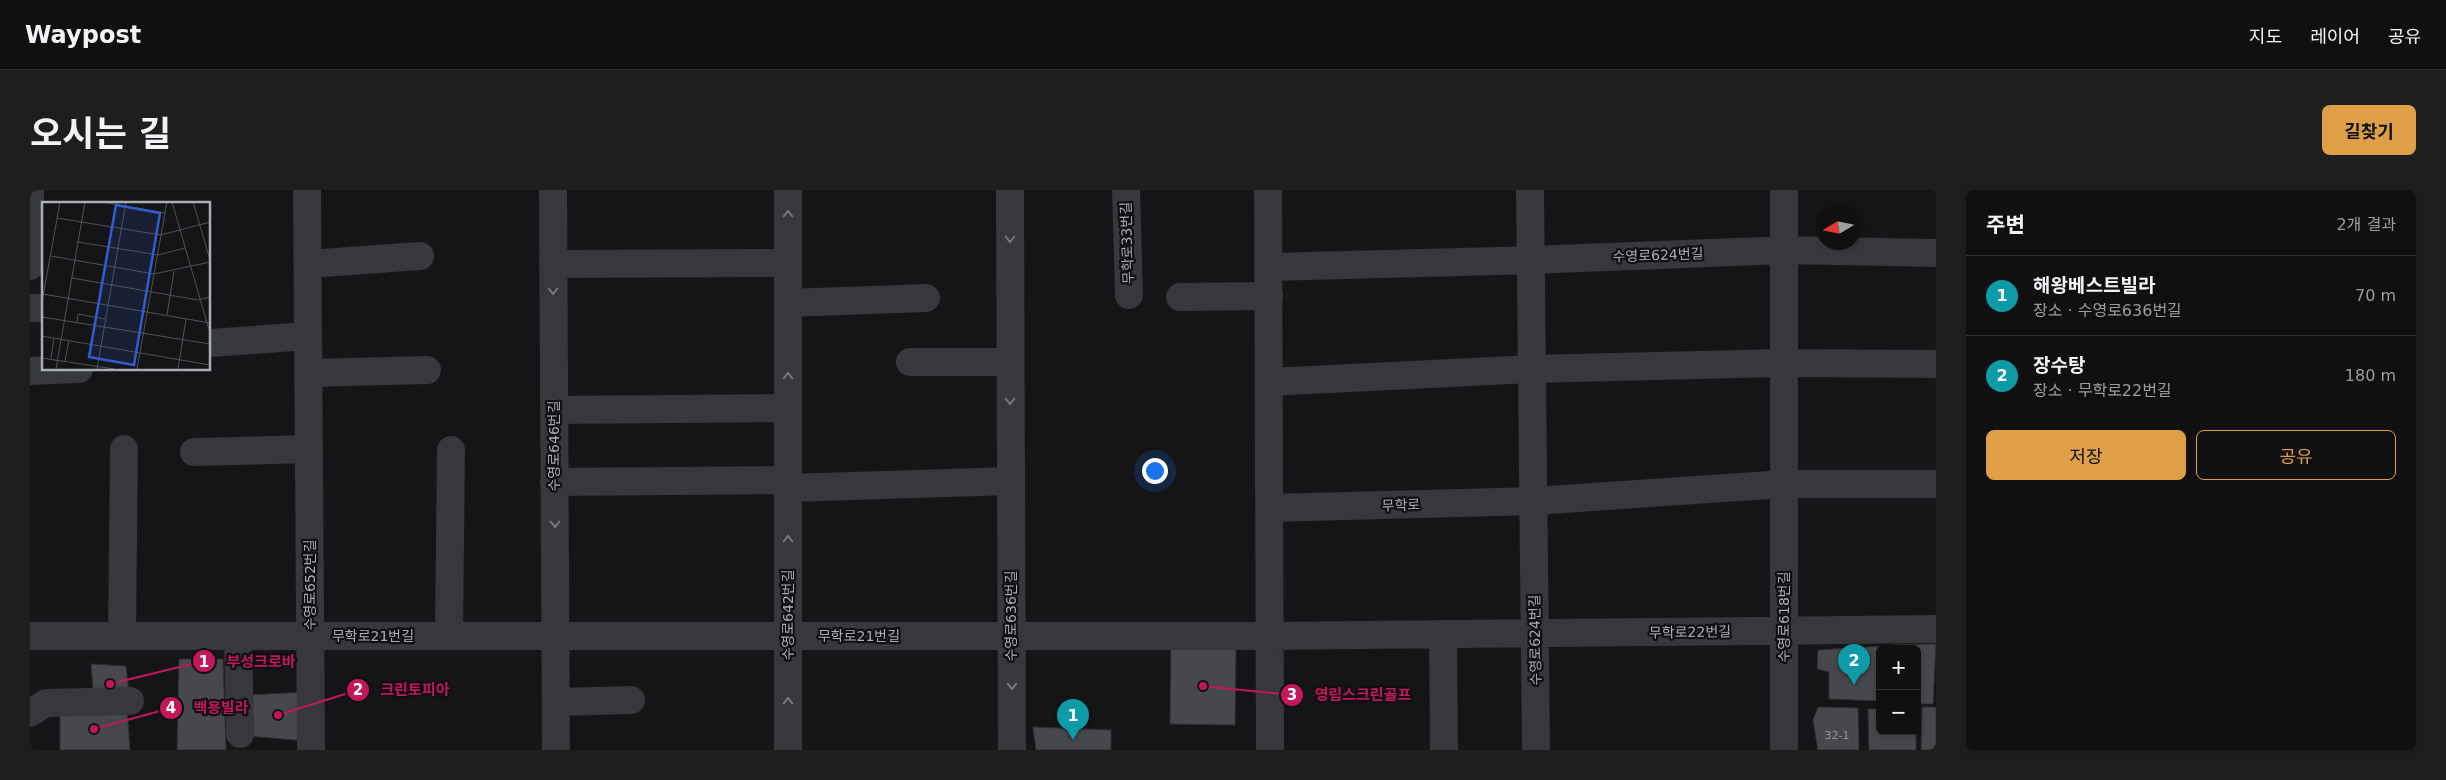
<!DOCTYPE html>
<html lang="ko">
<meta charset="utf-8">
<style>
:root{--surface:#101011;--page:#1e1e1f;--text:#f1f3f6;--muted:#9c9d9f;--line:#303031;--accent:#de9f46}
body{margin:0;font-family:"DejaVu Sans","Noto Sans KR",sans-serif;background:var(--page);color:var(--text)}
.controls{position:absolute;right:15px;bottom:15px;display:grid;overflow:hidden;border-radius:8px;box-shadow:0 2px 8px #0003}
.controls button{width:45px;height:45px;display:grid;place-items:center;padding:0;border:0;border-bottom:1px solid var(--line);background:var(--surface);color:var(--text);font:25px sans-serif}
.compass{position:absolute;left:1786px;top:15px;width:45px;height:45px;border-radius:50%;background:var(--surface);box-shadow:0 2px 8px #0003;rotate:260deg}
.you{position:absolute;left:1124px;top:280px;width:18px;height:18px;margin:-12px;border:4px solid #fff;border-radius:50%;background:#1a73e8;box-shadow:0 0 0 8px #1a73e833}
.badge{display:grid;place-items:center;width:32px;height:32px;border-radius:50%;background:var(--accent);color:#fff;font-size:16px;font-weight:700}
.pin{position:absolute;translate:-50% -41px;filter:drop-shadow(0 1px 2px #0008)}
.pin::after{content:'';position:absolute;top:26px;width:18px;height:15px;background:inherit;clip-path:polygon(0 0,100% 0,50% 100%)}
.list{margin:0;padding:0;list-style:none}
h2{display:flex;justify-content:space-between;align-items:center;height:65px;margin:0;padding:0 20px;font-size:21px}
h2 small{font-size:16px;font-weight:400;color:var(--muted)}
.list li{display:grid;grid-template-columns:32px 1fr auto;gap:15px;align-items:center;box-sizing:border-box;height:80px;padding:0 20px;border-top:1px solid var(--line)}
.list b{display:block;font-size:19px;white-space:nowrap}
.list p{margin:0;font-size:16px;white-space:nowrap;color:var(--muted)}
.list em{font-size:16px;font-style:normal;color:var(--muted)}
.actions{display:flex;gap:10px;padding:15px 20px}
.actions a{flex:1;padding:11px 0;border:1px solid var(--accent);border-radius:8px;text-align:center;font-size:18px;color:var(--accent)}
.actions .main{background:var(--accent);color:#111}
.map{position:relative;flex:none;width:1906px;height:560px;overflow:hidden;border-radius:8px}
header{display:flex;align-items:center;gap:30px;box-sizing:border-box;height:70px;padding:0 25px;background:var(--surface);border-bottom:1px solid var(--line)}
header strong{font-size:24px}
nav{display:flex;gap:28px;margin-inline-start:auto;font-size:18px}
.intro{display:flex;align-items:center;justify-content:space-between;box-sizing:border-box;height:120px;padding:0 30px}
h1{margin:0;font-size:35px}
.button{padding:12px 22px;border-radius:8px;background:var(--accent);color:#111;font-size:18px;font-weight:700}
main{display:flex;gap:30px;padding:0 30px}
aside{flex:1;background:var(--surface);border-radius:8px;box-shadow:0 2px 8px #0003}
.map>svg:first-child{display:block}
.building{fill:#47484c;stroke:#2f3032}
.lines{fill:none;stroke-linecap:round;stroke-linejoin:round}
.minor{stroke:#37383b;stroke-width:28}
.oneway{stroke:#76787e}
.labels{text-anchor:middle;dominant-baseline:central;stroke-width:4.5;stroke-linejoin:round;paint-order:stroke}
.number-label{font-size:11px;fill:#90949b}
.street-label{font-size:14px;fill:#a9adb5;stroke:#101012}
.inset-road{fill:none;stroke:#505256;stroke-width:1}
.view{fill:#325cd3;fill-opacity:0.15;stroke:#325cd3;stroke-width:2.5}
.inset-edge{fill:none;stroke:#a9adb5;stroke-width:2.5}
.leader{fill:none;stroke:#c2185b;stroke-width:2}
.callout-dot{fill:#c2185b;stroke:#101012;stroke-width:2}
.mark-label{font-size:15px;text-anchor:middle;font-weight:bold;fill:#fff}
.callout-label{font-size:15px;text-anchor:middle;font-weight:bold;fill:#c2185b;stroke:#101012;stroke-width:4.5;stroke-linejoin:round;paint-order:stroke}
</style>
<header>
<strong>Waypost</strong>
<nav><a>지도</a><a>레이어</a><a>공유</a></nav>
</header>
<div class="intro"><h1>오시는 길</h1><a class="button">길찾기</a></div>
<main>
<div class="map">
<svg width="1906" height="560" viewBox="0 0 1906 560">
<rect width="100%" height="100%" fill="#151517"/>
<!-- building -->
<path class="building" d="M 1906,454 L 1903,514 L 1887,514 L 1887,459 L 1861,459 L 1861,455 Z
M 1854,456 L 1854,459 L 1850,459 L 1850,511 L 1799,509 L 1799,482 L 1787,479 L 1788,460 Z
M 1141,458 L 1206,459 L 1205,535 L 1140,534 Z
M 149,469 L 193,469 L 196,560 L 147,560 Z
M 61,474 L 96,476 L 100,511 L 64,512 Z
M 276,502 L 276,551 L 218,546 L 220,505 Z
M 1788,517 L 1828,518 L 1829,560 L 1788,560 L 1783,530 Z
M 1892,517 L 1906,517 L 1906,560 L 1891,560 Z
M 97,518 L 100,560 L 30,560 L 30,519 Z
M 1838,519 L 1850,519 L 1850,541 L 1886,541 L 1886,560 L 1839,560 Z
M 1003,537 L 1081,540 L 1081,560 L 1006,560 Z"/>
<g class="lines">
<!-- minor -->
<path class="minor" d="M 277,0 L 281,560
M 523,0 L 526,560
M 980,0 L 982,560
M 1096,0 L 1099,105
M 1238,0 L 1240,560
M 1500,0 L 1506,560
M 1754,0 L 1754,560
M 278,74 L 390,66
M 523,74 L 758,73
M 0,76 L 0,0
M 1239,77 L 1501,70 L 1754,60 L 1906,63
M 1150,107 L 1239,106
M 758,113 L 896,108
M 0,118 L 14,118
M 180,153 L 278,146
M 880,172 L 980,172
M 0,181 L 49,179
M 278,183 L 397,180
M 1239,192 L 1502,179 L 1754,173 L 1906,174
M 524,220 L 758,218
M 164,262 L 279,259
M 524,292 L 758,290
M 758,298 L 981,291
M 1239,318 L 1504,311 L 1754,294 L 1906,294
M 1413,444 L 1414,560
M 0,446 L 1240,446 L 1906,439
M 92,446 L 94,259
M 208,446 L 210,544
M 419,446 L 421,260
M 526,512 L 601,510
M 0,523 L 16,513 L 100,511
M 758,560 L 758,0"/>
</g>
<!-- one-way arrows -->
<defs><path id="oneway-chevron" d="M-2-3.5L2.5 0L-2 3.5" fill="none" stroke-width="1.6" stroke-linecap="round" stroke-linejoin="round" transform="scale(1.25)"/></defs>
<g class="oneway">
<use href="#oneway-chevron" transform="translate(758 24) rotate(-90)"/>
<use href="#oneway-chevron" transform="translate(980 49) rotate(90)"/>
<use href="#oneway-chevron" transform="translate(523 101) rotate(90)"/>
<use href="#oneway-chevron" transform="translate(758 186) rotate(-90)"/>
<use href="#oneway-chevron" transform="translate(980 211) rotate(90)"/>
<use href="#oneway-chevron" transform="translate(525 334) rotate(90)"/>
<use href="#oneway-chevron" transform="translate(758 349) rotate(-90)"/>
<use href="#oneway-chevron" transform="translate(982 496) rotate(90)"/>
<use href="#oneway-chevron" transform="translate(758 511) rotate(-90)"/>
</g>
<g class="labels">
<!-- number labels -->
<g class="number-label">
<text x="1807" y="545">32-1</text>
</g>
<!-- street labels -->
<g class="street-label">
<text transform="translate(1097 53) rotate(-92)">무학로33번길</text>
<text transform="translate(1628 65) rotate(-2)">수영로624번길</text>
<text transform="translate(524 256) rotate(-90)">수영로646번길</text>
<text transform="translate(1371 315) rotate(-2)">무학로</text>
<text transform="translate(280 395) rotate(-90)">수영로652번길</text>
<text transform="translate(758 425) rotate(-90)">수영로642번길</text>
<text transform="translate(981 426) rotate(-90)">수영로636번길</text>
<text transform="translate(1754 427) rotate(-90)">수영로618번길</text>
<text transform="translate(1660 442) rotate(-1)">무학로22번길</text>
<text x="343" y="446">무학로21번길</text>
<text x="829" y="446">무학로21번길</text>
<text transform="translate(1505 450) rotate(-91)">수영로624번길</text>
</g>
</g>
<!-- overview -->
<g transform="translate(12 12)">
<rect width="168" height="168" fill="#151517"/>
<path class="inset-road" d="M 61,0 L 123,11M 130,0 L 168,131M 151,0 L 168,58M 15,16 L 119,33 L 168,20M 36,40 L 116,53 L 143,46M 9,54 L 112,72 L 168,60M 30,76 L 156,98 L 168,95M 1,92 L 168,121M 0,100 L 18,0M 125,113 L 132,69M 0,115 L 168,142M 35,120 L 36,112 L 63,117M 0,134 L 168,163M 0,156 L 72,167M 9,156 L 12,136M 23,159 L 27,139M 14,167 L 43,0M 55,167 L 84,0M 95,167 L 125,0M 136,167 L 144,117"/>
<path class="view" d="M 74,3 L 118,11 L 92,163 L 47,155 Z"/>
<rect width="168" height="168" class="inset-edge"/>
</g>
<!-- callouts -->
<path class="leader" d="M80 494L174 471M248 525L328 500M1173 496L1262 505M64 539L141 518"/>
<g class="callout-dot">
<circle cx="80" cy="494" r="5"/>
<circle cx="248" cy="525" r="5"/>
<circle cx="1173" cy="496" r="5"/>
<circle cx="64" cy="539" r="5"/>
<circle cx="174" cy="471" r="12"/>
<circle cx="328" cy="500" r="12"/>
<circle cx="1262" cy="505" r="12"/>
<circle cx="141" cy="518" r="12"/>
</g>
<g class="mark-label">
<text x="174" y="477">1</text>
<text x="328" y="505">2</text>
<text x="1262" y="510">3</text>
<text x="141" y="523">4</text>
</g>
<g class="callout-label">
<text x="231" y="477">부성크로바</text>
<text x="385" y="505">크린토피아</text>
<text x="1333" y="510">영림스크린골프</text>
<text x="191" y="523">백용빌라</text>
</g>
</svg>
<div class="controls">
<button>+</button>
<button>−</button>
</div>
<svg class="compass" viewBox="-18 -18 36 36"><path d="M0-13l5 13h-10z" fill="#e53935"/><path d="M0 13l5-13h-10z" fill="#9c9d9f"/></svg>
<div class="you"></div>
<div class="pin badge" style="left:1043px;top:550px;background:#0f9aa8">1</div>
<div class="pin badge" style="left:1824px;top:495px;background:#0f9aa8">2</div>
</div>
<aside>
<h2>주변<small>2개 결과</small></h2>
<ul class="list">
<li><span class="badge" style="background:#0f9aa8">1</span><div><b>해왕베스트빌라</b><p>장소 · 수영로636번길</p></div><em>70 m</em></li>
<li><span class="badge" style="background:#0f9aa8">2</span><div><b>장수탕</b><p>장소 · 무학로22번길</p></div><em>180 m</em></li>
</ul>
<div class="actions"><a class="main">저장</a><a>공유</a></div>
</aside>
</main>
